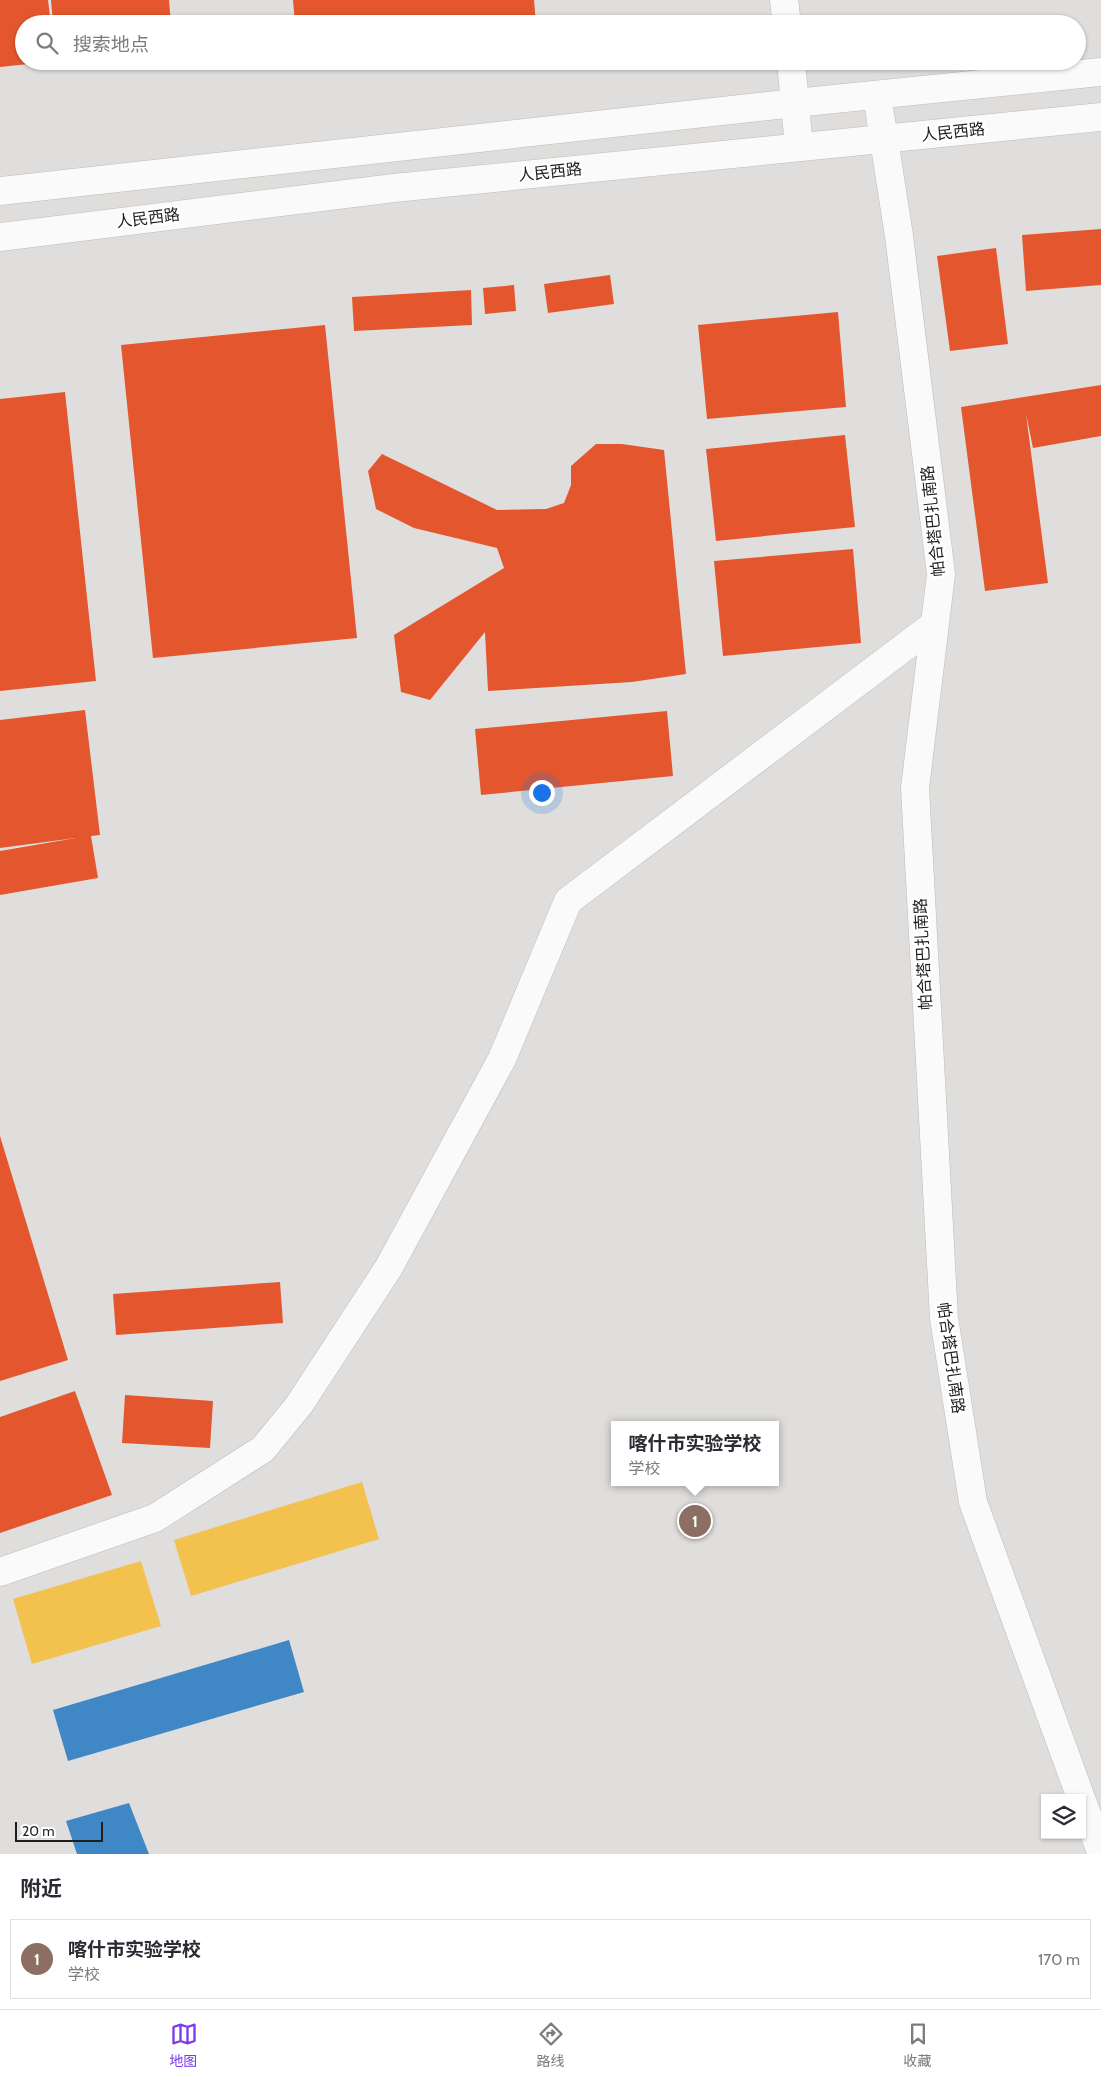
<!DOCTYPE html>
<html lang="zh">
<meta charset="utf-8">
<style>
:root{--surface:#fff;--page:#f2f2f3;--text:#2b2b33;--muted:#7c7c81;--line:#e1e1e2;--accent:#7c3aed}
body{margin:0;font-family:Cabin,"Noto Sans SC",sans-serif;background:var(--page);color:var(--text)}
.controls{position:absolute;right:15px;bottom:15px;display:grid;overflow:hidden;border-radius:0px;box-shadow:0 1px 4px #0004}
.controls button{width:45px;height:45px;display:grid;place-items:center;padding:0;border:0;border-bottom:1px solid var(--line);background:var(--surface);color:var(--text);font:25px sans-serif}
.scale{position:absolute;left:15px;bottom:12px;width:88px;box-sizing:border-box;padding-left:5px;border:2px solid #1f1e1d;border-top:0;font-size:14px;line-height:18px;white-space:nowrap;color:#1f1e1d;-webkit-text-stroke:4px #fff;paint-order:stroke}
.you{position:absolute;left:541px;top:792px;width:18px;height:18px;margin:-12px;border:4px solid #fff;border-radius:50%;background:#1a73e8;box-shadow:0 0 0 8px #1a73e833}
.badge{display:grid;place-items:center;width:32px;height:32px;border-radius:50%;background:var(--accent);color:#fff;font-size:16px;font-weight:700}
.pin{position:absolute;translate:-50% -50%;border:2px solid #fff;box-shadow:0 1px 5px #0006}
.popup{position:absolute;left:611px;top:1421px;width:168px;height:65px;box-sizing:border-box;display:grid;place-content:center;border-radius:0px;background:var(--surface);filter:drop-shadow(0 1px 4px #0005);font-size:16px;white-space:nowrap;color:var(--muted)}
.popup b{font-size:19px;color:var(--text)}
.popup::after{content:'';position:absolute;left:50%;top:100%;margin-left:-10px;border:10px solid transparent;border-top-color:var(--surface)}
.list{margin:0;padding:0;list-style:none}
h2{display:flex;justify-content:space-between;align-items:center;height:65px;margin:0;padding:0 20px;font-size:21px}
h2 small{font-size:16px;font-weight:400;color:var(--muted)}
.list li{display:grid;grid-template-columns:32px 1fr auto;gap:15px;align-items:center;box-sizing:border-box;height:80px;margin:0 10px 10px;padding:0 10px;border:1px solid var(--line);border-radius:0px}
.list b{display:block;font-size:19px;white-space:nowrap}
.list p{margin:0;font-size:16px;white-space:nowrap;color:var(--muted)}
.list em{font-size:16px;font-style:normal;color:var(--muted)}
.icon{flex:none;width:28px;height:28px;fill:none;stroke:currentColor;stroke-width:2;stroke-linecap:round;stroke-linejoin:round}
.map{position:relative;flex:none;width:1101px;height:1854px;overflow:hidden}
.search{position:absolute;background:var(--surface);box-shadow:0 1px 4px #0004;left:15px;right:15px;top:15px;height:55px;display:flex;align-items:center;gap:12px;box-sizing:border-box;padding:0 18px;border-radius:28px;color:var(--muted);font-size:19px}
.sheet{height:155px;background:var(--surface)}
nav{display:flex;justify-content:space-around;align-items:center;box-sizing:border-box;height:70px;border-top:1px solid var(--line);background:var(--surface);font-size:14px;color:var(--muted)}
nav a{display:grid;justify-items:center;gap:2px}
nav .on{color:var(--accent)}
.map>svg:first-child{display:block}
.homes{fill:#f2c14e}
.shops{fill:#e4572e}
.schools{fill:#3f88c5}
.lines{fill:none;stroke-linecap:round;stroke-linejoin:round}
.minor-casing{stroke:#bcbbba;stroke-width:29}
.major-casing{stroke:#bcbbba;stroke-width:29}
.minor{stroke:#fafafa;stroke-width:28}
.major{stroke:#fafafa;stroke-width:28}
.labels{text-anchor:middle;dominant-baseline:central;stroke-width:5;stroke-linejoin:round;paint-order:stroke}
.street-label{font-size:16px;fill:#1f1e1d;stroke:#fff}
</style>
<div class="map">
<svg width="1101" height="1854" viewBox="0 0 1101 1854">
<rect width="100%" height="100%" fill="#dfdedc"/>
<!-- homes -->
<path class="homes" d="M 362,1482 L 379,1539 L 191,1596 L 174,1540 Z
M 141,1561 L 161,1626 L 32,1664 L 13,1599 Z"/>
<!-- shops -->
<path class="shops" d="M 0,0 L 48,0 L 51,24 L 24,24 L 24,61 L 38,63 L 0,67 Z
M 51,0 L 169,0 L 171,24 L 53,24 Z
M 293,0 L 534,0 L 536,24 L 295,24 Z
M 1101,229 L 1101,285 L 1026,291 L 1022,235 Z
M 996,248 L 1008,344 L 950,351 L 937,256 Z
M 610,275 L 614,304 L 548,313 L 544,284 Z
M 514,285 L 516,311 L 485,314 L 483,288 Z
M 471,290 L 472,325 L 354,331 L 352,297 Z
M 838,312 L 846,407 L 707,419 L 698,325 Z
M 325,325 L 357,638 L 153,658 L 121,345 Z
M 1101,385 L 1101,436 L 1033,448 L 1026,414 L 1048,583 L 985,591 L 961,407 Z
M 65,392 L 96,681 L 0,691 L 0,399 Z
M 845,435 L 855,527 L 716,541 L 706,449 Z
M 596,444 L 622,444 L 664,450 L 686,674 L 632,682 L 488,691 L 485,632 L 430,700 L 401,692 L 394,635 L 504,568 L 497,548 L 414,528 L 376,509 L 368,471 L 382,454 L 497,510 L 546,509 L 564,503 L 571,485 L 571,466 Z
M 853,549 L 861,643 L 723,656 L 714,561 Z
M 85,710 L 100,835 L 91,836 L 98,878 L 0,895 L 0,851 L 76,838 L 0,848 L 0,720 Z
M 667,711 L 673,776 L 481,795 L 475,729 Z
M 0,1136 L 68,1360 L 0,1381 Z
M 280,1282 L 283,1323 L 116,1335 L 113,1294 Z
M 75,1391 L 112,1495 L 0,1533 L 0,1417 Z
M 125,1395 L 213,1401 L 210,1448 L 122,1443 Z"/>
<!-- schools -->
<path class="schools" d="M 289,1640 L 304,1692 L 68,1761 L 53,1710 Z
M 129,1803 L 149,1854 L 77,1854 L 66,1821 Z"/>
<g class="lines">
<!-- minor casing -->
<g class="minor-casing">
<path id="minor" d="M 784,0 L 787,24
M 791,61 L 799,147
M 877,95 L 899,236 L 941,574 L 915,788 L 944,1318 L 973,1502 L 1081,1798
M 0,1572 L 155,1518 L 263,1449 L 299,1405 L 389,1267 L 502,1059 L 568,901 L 935,624
M 1082,1801 L 1101,1852"/>
</g>
<!-- major casing -->
<g class="major-casing">
<path id="major" d="M 0,191 L 795,103 L 1101,72
M 0,237 L 394,188 L 1101,117"/>
</g>
<!-- minor -->
<use href="#minor" class="minor"/>
<!-- major -->
<use href="#major" class="major"/>
</g>
<g class="labels">
<!-- street labels -->
<g class="street-label">
<text transform="translate(953 132) rotate(-6)">人民西路</text>
<text transform="translate(550 172) rotate(-6)">人民西路</text>
<text transform="translate(148 218) rotate(-7)">人民西路</text>
<text transform="translate(933 521) rotate(-96)">帕合塔巴扎南路</text>
<text transform="translate(923 954) rotate(-93)">帕合塔巴扎南路</text>
<text transform="translate(951 1358) rotate(82)">帕合塔巴扎南路</text>
</g>
</g>
</svg>
<div class="controls">
<button><svg class="icon" aria-label="layers" viewBox="0 0 24 24"><path d="M12 4l9 5-9 5-9-5zM3 14l9 5 9-5"/></svg></button>
</div>
<div class="scale">20 m</div>
<div class="you"></div>
<div class="pin badge" style="left:695px;top:1521px;background:#8d6e63">1</div>
<div class="popup"><b>喀什市实验学校</b>学校</div>
<div class="search"><svg class="icon" aria-label="search" viewBox="0 0 24 24"><circle cx="10" cy="10" r="6"/><path d="M15 15l6 6"/></svg>搜索地点</div>
</div>
<section class="sheet">
<h2>附近<small></small></h2>
<ul class="list">
<li><span class="badge" style="background:#8d6e63">1</span><div><b>喀什市实验学校</b><p>学校</p></div><em>170 m</em></li>
</ul>
</section>
<nav>
<a class="on"><svg class="icon" aria-label="map" viewBox="0 0 24 24"><path d="M3 6l6-2 6 2 6-2v14l-6 2-6-2-6 2zM9 4v14M15 6v14"/></svg>地图</a>
<a><svg class="icon" aria-label="directions" viewBox="0 0 24 24"><path d="M12 3l9 9-9 9-9-9zM9 14v-3h6M13 9l2 2-2 2"/></svg>路线</a>
<a><svg class="icon" aria-label="saved" viewBox="0 0 24 24"><path d="M7 4h10v16l-5-4-5 4z"/></svg>收藏</a>
</nav>
